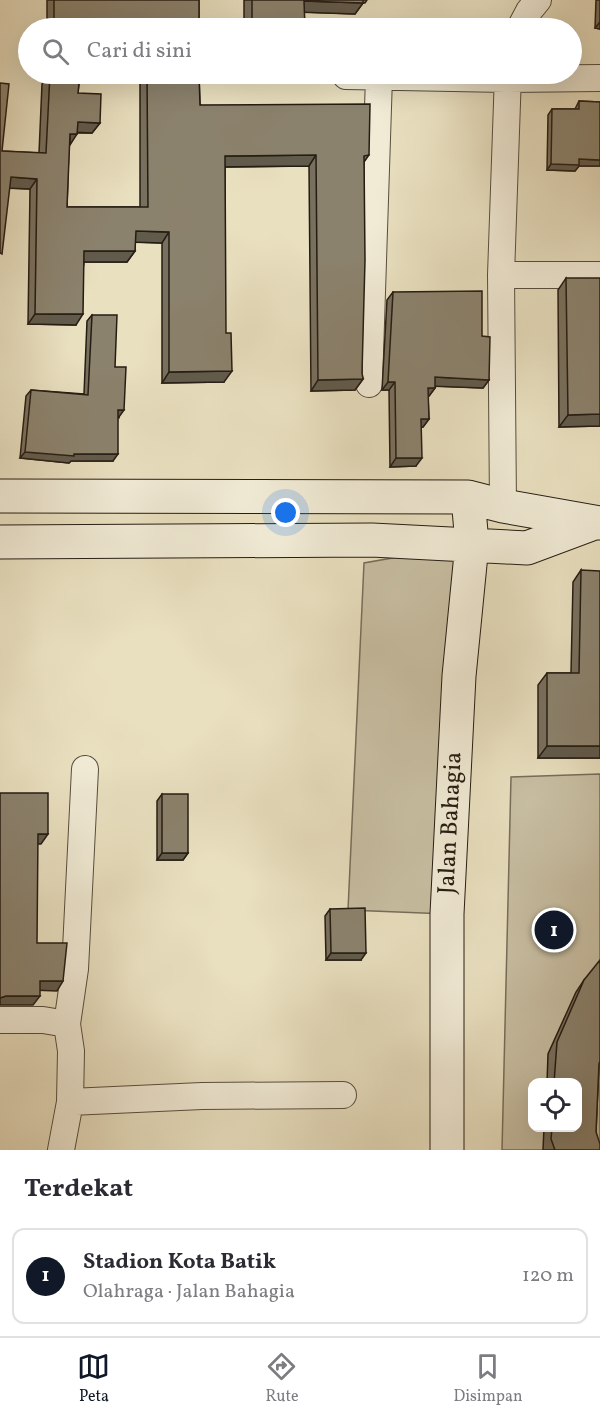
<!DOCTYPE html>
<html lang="id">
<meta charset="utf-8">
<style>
:root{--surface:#fff;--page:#f2f2f3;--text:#2b2b33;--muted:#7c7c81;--line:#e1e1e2;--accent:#111827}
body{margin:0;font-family:Vollkorn,serif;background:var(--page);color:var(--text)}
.controls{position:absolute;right:18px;bottom:18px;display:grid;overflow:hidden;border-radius:12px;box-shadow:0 6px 24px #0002}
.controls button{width:54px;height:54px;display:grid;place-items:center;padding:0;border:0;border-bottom:2px solid var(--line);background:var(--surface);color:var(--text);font:30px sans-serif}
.you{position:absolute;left:286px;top:513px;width:21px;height:21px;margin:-15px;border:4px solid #fff;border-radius:50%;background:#1a73e8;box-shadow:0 0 0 9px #1a73e833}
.badge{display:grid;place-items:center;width:39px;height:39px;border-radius:50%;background:var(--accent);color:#fff;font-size:20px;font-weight:700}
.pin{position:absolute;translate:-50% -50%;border:3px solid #fff;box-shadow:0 2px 6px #0006}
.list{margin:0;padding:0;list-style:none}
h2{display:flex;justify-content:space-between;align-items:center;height:78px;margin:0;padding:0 24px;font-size:26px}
h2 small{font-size:20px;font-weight:400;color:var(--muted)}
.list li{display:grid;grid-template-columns:39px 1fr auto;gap:18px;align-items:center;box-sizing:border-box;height:96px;margin:0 12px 12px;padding:0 12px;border:2px solid var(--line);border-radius:12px}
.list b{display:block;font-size:22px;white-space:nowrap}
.list p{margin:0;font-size:20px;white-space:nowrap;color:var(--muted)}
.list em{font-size:20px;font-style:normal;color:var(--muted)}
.icon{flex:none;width:33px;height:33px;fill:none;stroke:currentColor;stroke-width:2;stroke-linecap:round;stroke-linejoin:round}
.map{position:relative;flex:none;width:600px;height:1150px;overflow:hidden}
.search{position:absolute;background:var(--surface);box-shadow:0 6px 24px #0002;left:18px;right:18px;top:18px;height:66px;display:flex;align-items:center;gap:15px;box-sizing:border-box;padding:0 21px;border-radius:33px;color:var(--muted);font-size:22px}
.sheet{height:186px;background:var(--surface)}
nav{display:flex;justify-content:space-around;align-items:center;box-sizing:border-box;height:84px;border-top:2px solid var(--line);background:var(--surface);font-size:16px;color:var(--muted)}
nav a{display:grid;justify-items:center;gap:3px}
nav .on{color:var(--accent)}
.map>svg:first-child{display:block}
.green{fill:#c8bfa3;stroke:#766e5b;stroke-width:1.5;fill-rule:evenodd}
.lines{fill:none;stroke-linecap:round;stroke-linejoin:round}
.street-casing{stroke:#564d3e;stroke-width:28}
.secondary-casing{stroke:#251c13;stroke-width:35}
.street{stroke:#f1ebd6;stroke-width:26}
.secondary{stroke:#f1ebd6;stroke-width:33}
.wall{fill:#78705e;stroke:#251c13;stroke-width:1.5}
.shaded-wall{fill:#615b4c;stroke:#251c13;stroke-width:1.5}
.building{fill:#8b826d;stroke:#251c13;stroke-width:1.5}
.labels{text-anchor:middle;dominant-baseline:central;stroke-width:5;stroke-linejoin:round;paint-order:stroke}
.street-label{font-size:24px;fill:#251c13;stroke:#f1ebd6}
</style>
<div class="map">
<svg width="600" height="1150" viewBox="0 0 600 1150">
<rect width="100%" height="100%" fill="#e9e0c0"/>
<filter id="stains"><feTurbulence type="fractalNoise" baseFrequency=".00333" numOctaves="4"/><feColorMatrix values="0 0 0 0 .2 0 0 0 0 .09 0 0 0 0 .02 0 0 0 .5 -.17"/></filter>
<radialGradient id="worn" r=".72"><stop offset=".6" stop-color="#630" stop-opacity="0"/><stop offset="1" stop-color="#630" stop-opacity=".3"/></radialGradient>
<!-- green -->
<path class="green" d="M 472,544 L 447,914 L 348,910 L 364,563 Z
M 600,774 L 600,1150 L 502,1150 L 511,777 ZM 532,1082 L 578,1082 L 578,1128 L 532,1128 Z"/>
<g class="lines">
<!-- street casing -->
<g class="street-casing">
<path id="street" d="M 520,28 L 529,11 L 538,0
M 346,76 L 506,79 L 600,78
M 501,275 L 600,275
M 369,384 L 379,77
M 503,506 L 501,275 L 508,74
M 0,1020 L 43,1020 L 67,1024 L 71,1051 L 70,1102 L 61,1150
M 67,1024 L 75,969 L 85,769
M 70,1102 L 202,1096 L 343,1095"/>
</g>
<!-- secondary casing -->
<g class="secondary-casing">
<path id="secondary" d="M 0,496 L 468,497 L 503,506 L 600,523
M 0,542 L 372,540 L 527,548 L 594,523
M 447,1150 L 447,914 L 459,676 L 472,544 L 468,497"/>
</g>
<!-- street -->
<use href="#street" class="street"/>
<!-- secondary -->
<use href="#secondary" class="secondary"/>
</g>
<!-- wall -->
<path class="wall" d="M 47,0 L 199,0 L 199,28 L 47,28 Z
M 244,0 L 367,0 L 365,3 L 363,3 L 355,14 L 304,12 L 305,28 L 244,28 Z
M 596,0 L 600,0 L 600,29 L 595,28 Z
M 46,74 L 80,74 L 78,93 L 100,123 L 92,133 L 77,133 L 69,145 L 67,207 L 140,207 L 140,74 L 199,74 L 200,105 L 369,155 L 364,162 L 362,373 L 363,379 L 355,390 L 311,391 L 309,166 L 225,167 L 224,382 L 162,383 L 162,243 L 135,242 L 135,251 L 127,262 L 84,262 L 76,325 L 28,324 L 30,189 L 10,188 L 2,151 L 39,153 L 42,84 L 46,79 Z
M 579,101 L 600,102 L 600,166 L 579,166 L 575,171 L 547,170 L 548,115 L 552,109 L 575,109 Z
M 566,278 L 600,426 L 559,427 L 558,290 Z
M 393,292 L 482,336 L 489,380 L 483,388 L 435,386 L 435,388 L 429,396 L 428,396 L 429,419 L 423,427 L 421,427 L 416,466 L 390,467 L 389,390 L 382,390 L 387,300 Z
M 92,315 L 115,367 L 119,417 L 118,416 L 113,461 L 71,461 L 69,463 L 20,458 L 26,396 L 31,390 L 84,394 L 87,321 Z
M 581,570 L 600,758 L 538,758 L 538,685 L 547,673 L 571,673 L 573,582 Z
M 162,794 L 188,853 L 183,860 L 157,860 L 157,801 Z
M 330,909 L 361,960 L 326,960 L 325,916 Z
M 584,980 L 599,1064 L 596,1132 L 600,1150 L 543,1150 L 544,1128 L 578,1128 L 578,1083 L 547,1083 L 548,1054 L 576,992 Z"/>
<!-- shaded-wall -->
<path class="shaded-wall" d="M 304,1 L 363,3 L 355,14 L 296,12 Z
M 600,22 L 600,29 L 595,28 Z
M 83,27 L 147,27 L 146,28 L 82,28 Z
M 78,122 L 100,123 L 92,133 L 70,132 Z
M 70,134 L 77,134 L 70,145 Z
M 316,155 L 309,166 L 217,167 L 225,156 Z
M 579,159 L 600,160 L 600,166 L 579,166 L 575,171 L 547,170 L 551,164 Z
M 11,177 L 37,179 L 30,189 L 4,188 Z
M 136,231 L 169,232 L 162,243 L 128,242 Z
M 84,251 L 135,251 L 127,262 L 77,262 Z
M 35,314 L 83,314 L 76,325 L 28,324 Z
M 232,371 L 224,382 L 162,383 L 169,372 Z
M 435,377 L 489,380 L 483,388 L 429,386 Z
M 363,379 L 355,390 L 311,391 L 318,380 Z
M 388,382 L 395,382 L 389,390 L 382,390 Z
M 428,388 L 435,388 L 429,396 L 422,396 Z
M 118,410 L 124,410 L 119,417 L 113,416 Z
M 600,414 L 600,426 L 559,427 L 568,415 Z
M 421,419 L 429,419 L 423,427 L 415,427 Z
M 25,452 L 74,454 L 118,454 L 113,461 L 71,461 L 69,463 L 20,458 Z
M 396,458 L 422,458 L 416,466 L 390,467 Z
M 547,746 L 600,746 L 600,758 L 538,758 Z
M 38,834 L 48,834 L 41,844 L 32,844 Z
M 162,853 L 188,853 L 183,860 L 157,860 Z
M 331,953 L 366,953 L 361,960 L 326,960 Z
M 40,981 L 63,981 L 57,991 L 33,990 Z
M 6,996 L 40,996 L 33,1005 L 0,1005 L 0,998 Z"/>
<!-- building -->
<path class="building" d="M 54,0 L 199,0 L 199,28 L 147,28 L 147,27 L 83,27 L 83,28 L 54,28 Z
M 252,0 L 363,0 L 363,3 L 304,1 L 305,28 L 252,28 Z
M 50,74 L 80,74 L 78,93 L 101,94 L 100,123 L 78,122 L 77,134 L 70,134 L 67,207 L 148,207 L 147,74 L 199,74 L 200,105 L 370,104 L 369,155 L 364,156 L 365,260 L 362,373 L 363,379 L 318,380 L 316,155 L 225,156 L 226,333 L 231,333 L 232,371 L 169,372 L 169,232 L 136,231 L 135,251 L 84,251 L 83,314 L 35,314 L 37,179 L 11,177 L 2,254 L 0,253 L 0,83 L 9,84 L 2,151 L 46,153 Z
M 579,101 L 600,102 L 600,160 L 579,159 L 579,165 L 551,164 L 552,109 L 579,109 Z
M 566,278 L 600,278 L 600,414 L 568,415 Z
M 482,291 L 482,336 L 490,337 L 489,380 L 435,377 L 435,388 L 428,388 L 429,419 L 421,419 L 422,458 L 396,458 L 395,382 L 388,382 L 393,292 Z
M 92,315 L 117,315 L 115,367 L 126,367 L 124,410 L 118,410 L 118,454 L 74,454 L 74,456 L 25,452 L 31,390 L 88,395 Z
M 581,570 L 600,571 L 600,746 L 547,746 L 547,673 L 579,673 Z
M 0,793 L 48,793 L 48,834 L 38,834 L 37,943 L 67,943 L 63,981 L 40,981 L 40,996 L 6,996 L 0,998 Z
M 162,794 L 188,794 L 188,853 L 162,853 Z
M 365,908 L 366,953 L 331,953 L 330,909 Z
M 600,960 L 600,1061 L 599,1064 L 596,1132 L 600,1144 L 600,1150 L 555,1150 L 551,1139 L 552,1128 L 578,1128 L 578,1083 L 554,1083 L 557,1042 L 584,980 Z"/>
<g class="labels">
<!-- street labels -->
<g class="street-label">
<text transform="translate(451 823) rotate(-87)">Jalan Bahagia</text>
</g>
</g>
<rect width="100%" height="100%" filter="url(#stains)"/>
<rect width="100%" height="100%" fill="url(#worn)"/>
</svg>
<div class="controls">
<button><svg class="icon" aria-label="locate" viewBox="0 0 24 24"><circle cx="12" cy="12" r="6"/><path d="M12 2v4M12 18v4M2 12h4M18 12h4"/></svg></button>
</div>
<div class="you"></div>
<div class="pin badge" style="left:554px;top:930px">1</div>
<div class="search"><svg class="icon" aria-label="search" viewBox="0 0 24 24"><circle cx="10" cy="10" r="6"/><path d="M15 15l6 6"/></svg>Cari di sini</div>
</div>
<section class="sheet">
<h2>Terdekat<small></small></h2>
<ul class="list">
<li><span class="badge">1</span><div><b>Stadion Kota Batik</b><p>Olahraga · Jalan Bahagia</p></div><em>120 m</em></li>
</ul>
</section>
<nav>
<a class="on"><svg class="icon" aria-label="map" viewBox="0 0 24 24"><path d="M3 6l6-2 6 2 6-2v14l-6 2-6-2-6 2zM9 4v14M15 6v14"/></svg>Peta</a>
<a><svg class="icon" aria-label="directions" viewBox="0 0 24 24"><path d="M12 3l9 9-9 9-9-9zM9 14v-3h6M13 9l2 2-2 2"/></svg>Rute</a>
<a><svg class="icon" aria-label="saved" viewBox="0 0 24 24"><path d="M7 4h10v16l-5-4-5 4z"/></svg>Disimpan</a>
</nav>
